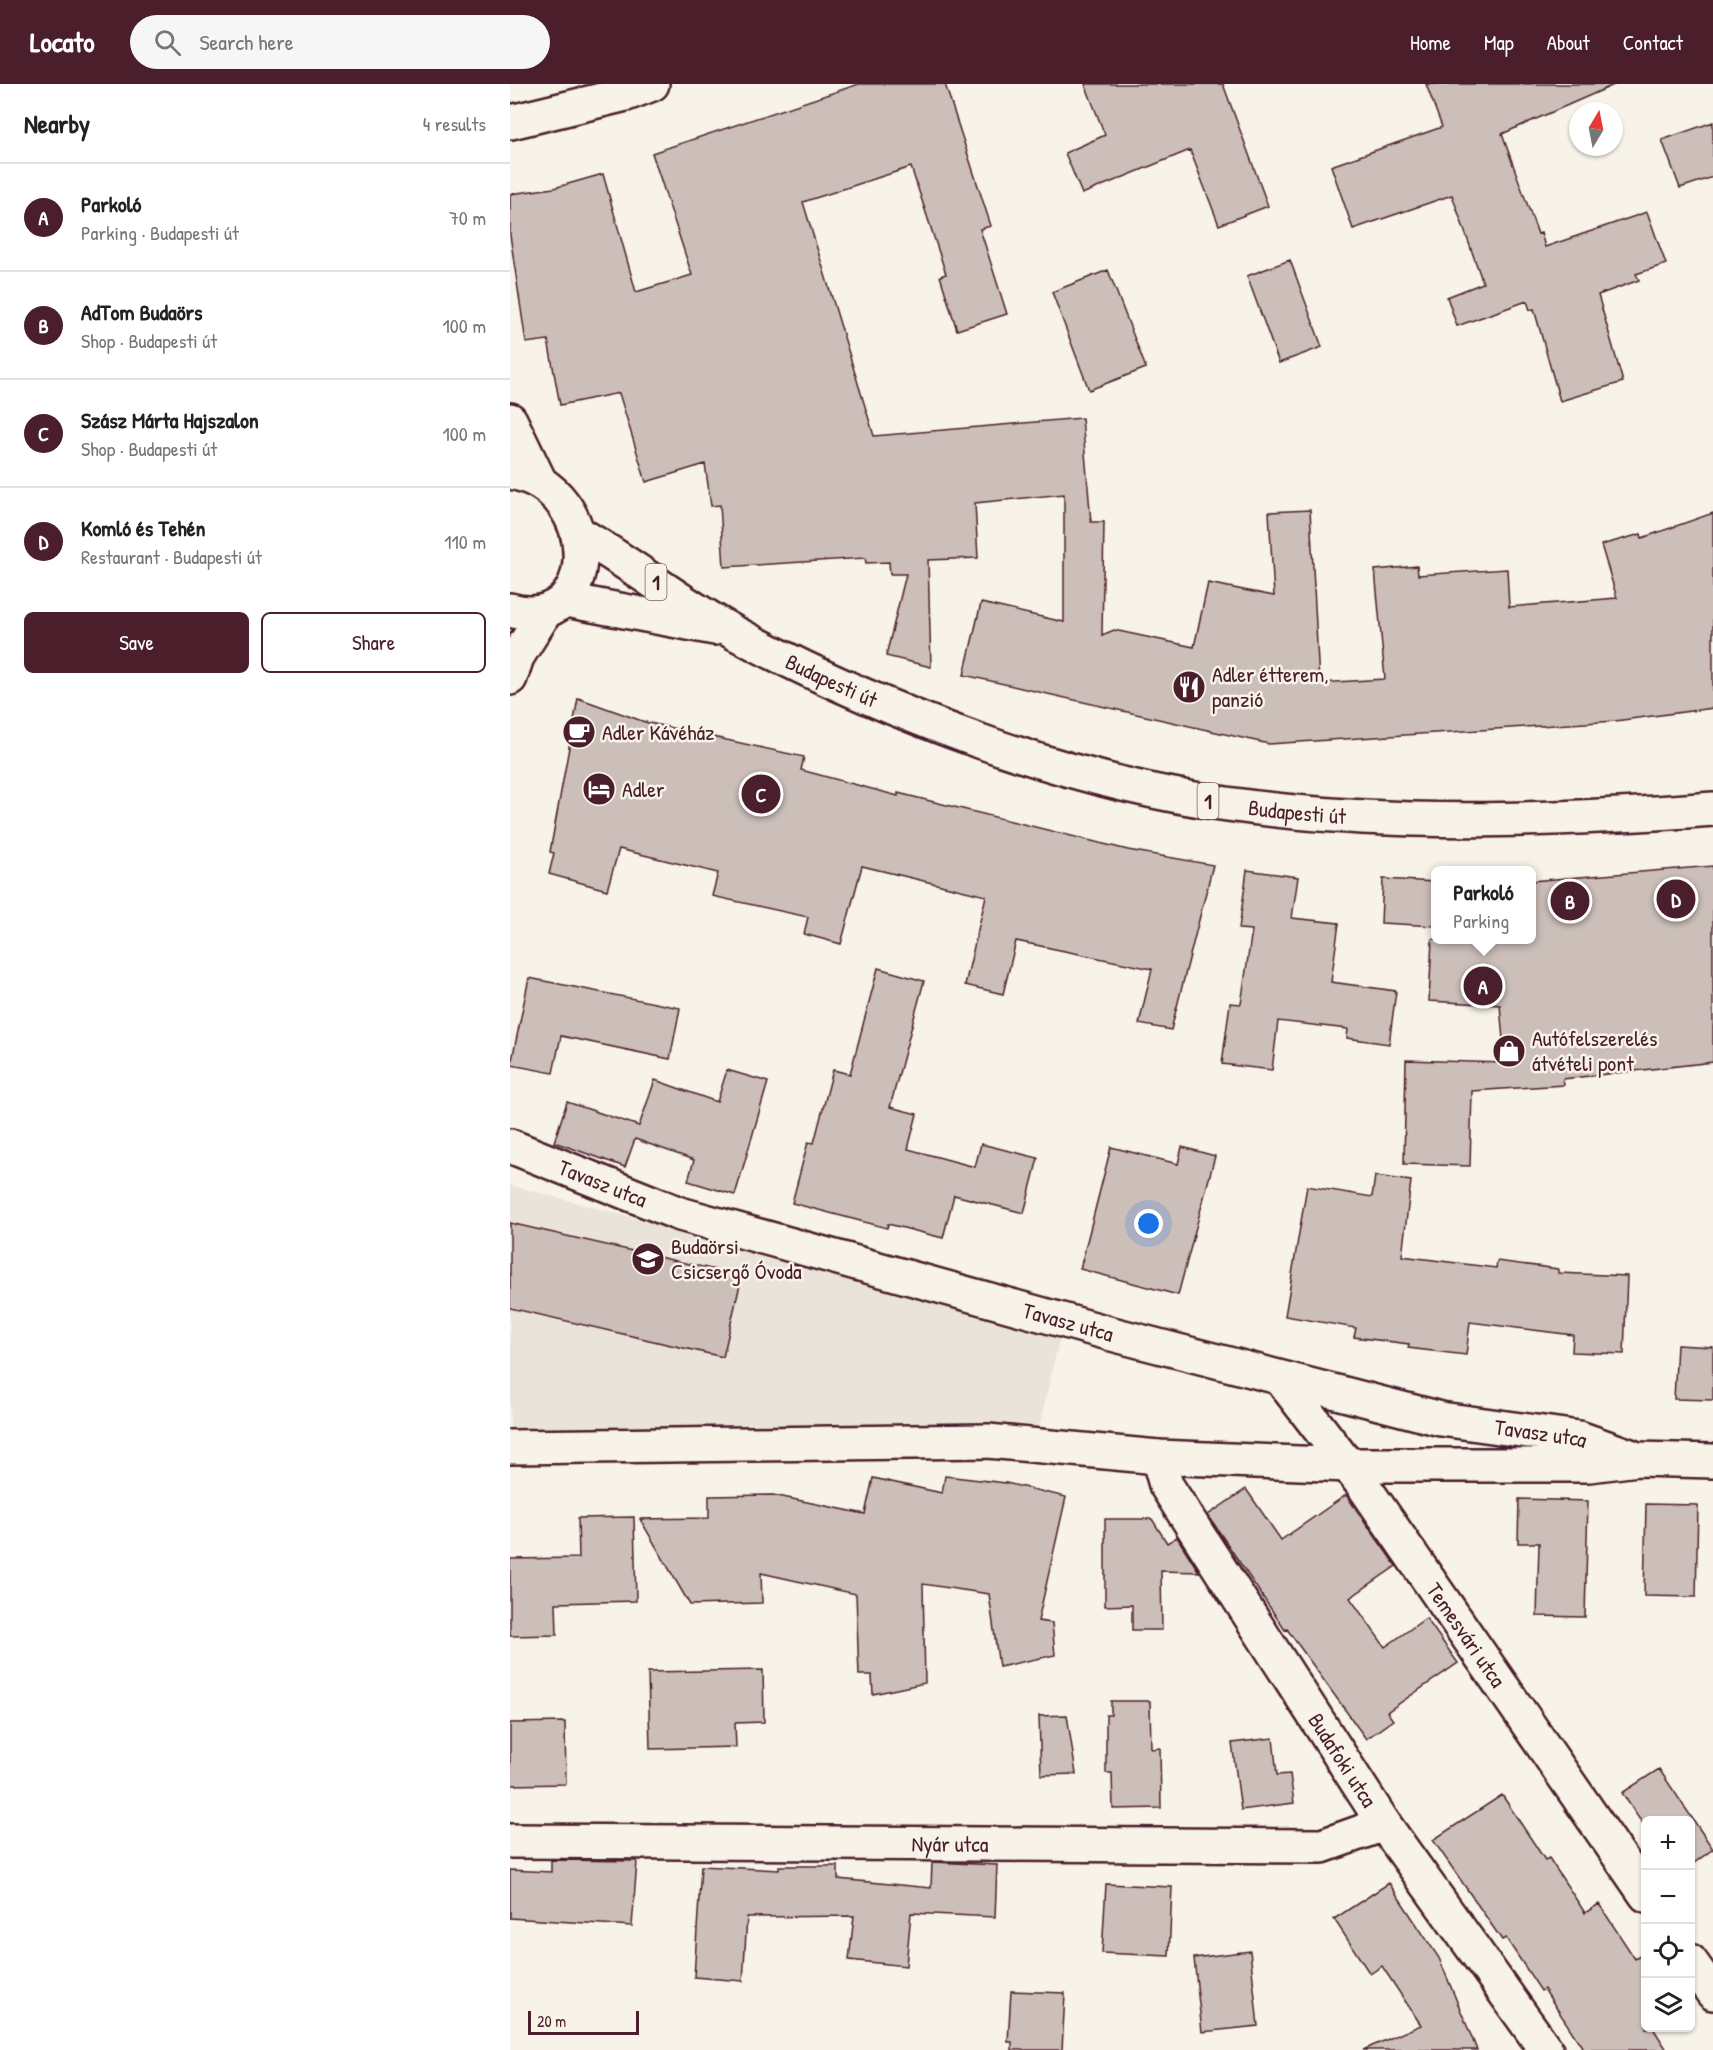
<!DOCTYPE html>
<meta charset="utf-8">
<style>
:root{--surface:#fff;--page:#f6f6f6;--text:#222;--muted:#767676;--line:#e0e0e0;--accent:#4a1f2b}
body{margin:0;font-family:"Patrick Hand",sans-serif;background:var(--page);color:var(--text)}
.controls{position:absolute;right:18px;bottom:18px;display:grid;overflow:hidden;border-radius:9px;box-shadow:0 2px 4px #0004}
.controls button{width:54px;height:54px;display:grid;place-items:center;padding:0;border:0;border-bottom:2px solid var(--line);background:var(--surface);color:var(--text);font:30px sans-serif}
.compass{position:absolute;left:1059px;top:18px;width:54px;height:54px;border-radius:50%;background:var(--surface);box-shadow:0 2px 4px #0004;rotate:10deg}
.scale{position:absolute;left:18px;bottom:15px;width:111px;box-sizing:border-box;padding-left:6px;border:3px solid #4a1f2b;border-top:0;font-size:16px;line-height:21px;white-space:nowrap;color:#4a1f2b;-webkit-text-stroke:4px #f7f3e8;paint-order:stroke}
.you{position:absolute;left:639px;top:1140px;width:21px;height:21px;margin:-15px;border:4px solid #fff;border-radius:50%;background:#1a73e8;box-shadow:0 0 0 9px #1a73e833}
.badge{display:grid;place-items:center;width:39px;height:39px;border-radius:50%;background:var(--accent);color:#fff;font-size:20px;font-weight:700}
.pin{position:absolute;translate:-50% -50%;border:3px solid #fff;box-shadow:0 2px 6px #0006}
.popup{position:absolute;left:921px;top:782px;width:105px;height:78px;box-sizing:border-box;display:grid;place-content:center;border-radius:9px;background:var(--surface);filter:drop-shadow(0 2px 4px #0005);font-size:20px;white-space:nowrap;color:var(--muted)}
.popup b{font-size:22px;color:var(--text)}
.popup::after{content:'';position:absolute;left:50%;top:100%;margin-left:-12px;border:12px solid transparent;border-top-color:var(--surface)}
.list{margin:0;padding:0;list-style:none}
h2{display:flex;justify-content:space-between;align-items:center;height:78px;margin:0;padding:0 24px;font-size:26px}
h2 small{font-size:20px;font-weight:400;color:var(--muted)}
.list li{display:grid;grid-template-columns:39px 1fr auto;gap:18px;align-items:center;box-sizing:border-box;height:108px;padding:0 24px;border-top:2px solid var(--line)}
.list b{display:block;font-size:22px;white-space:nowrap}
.list p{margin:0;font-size:20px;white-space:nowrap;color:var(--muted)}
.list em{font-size:20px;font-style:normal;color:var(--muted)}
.actions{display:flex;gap:12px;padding:18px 24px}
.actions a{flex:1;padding:14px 0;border:2px solid var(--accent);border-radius:9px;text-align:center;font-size:21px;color:var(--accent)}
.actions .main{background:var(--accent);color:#fff}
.icon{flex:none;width:33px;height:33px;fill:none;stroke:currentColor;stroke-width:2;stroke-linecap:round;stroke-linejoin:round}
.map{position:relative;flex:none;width:1203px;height:1966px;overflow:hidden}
header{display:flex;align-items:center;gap:36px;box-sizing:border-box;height:84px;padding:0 30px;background:var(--accent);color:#fff}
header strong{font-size:28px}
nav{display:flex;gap:33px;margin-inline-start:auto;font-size:21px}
.search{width:420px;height:54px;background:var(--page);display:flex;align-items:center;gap:15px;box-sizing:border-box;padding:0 21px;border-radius:33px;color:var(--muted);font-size:22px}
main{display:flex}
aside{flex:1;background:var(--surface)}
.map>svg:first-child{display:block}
.built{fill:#eae3da}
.building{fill:#ccbfb9;stroke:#4a1f2b;stroke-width:1.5}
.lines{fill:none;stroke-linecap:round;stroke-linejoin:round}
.minor-casing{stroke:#4a1f2b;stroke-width:38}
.major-casing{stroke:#4a1f2b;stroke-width:38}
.minor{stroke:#f7f3e8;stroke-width:33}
.major{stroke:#f7f3e8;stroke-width:33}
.labels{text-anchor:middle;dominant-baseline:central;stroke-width:5;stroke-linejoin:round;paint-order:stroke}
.shield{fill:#f7f3e8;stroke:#7e5f64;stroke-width:1.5}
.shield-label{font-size:21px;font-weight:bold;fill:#4a1f2b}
.poi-label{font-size:22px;fill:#4a1f2b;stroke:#f7f3e8;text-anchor:start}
.street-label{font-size:22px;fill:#4a1f2b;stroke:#f7f3e8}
</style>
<header>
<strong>Locato</strong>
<div class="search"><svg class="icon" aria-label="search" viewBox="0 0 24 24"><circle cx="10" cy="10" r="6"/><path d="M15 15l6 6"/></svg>Search here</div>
<nav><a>Home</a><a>Map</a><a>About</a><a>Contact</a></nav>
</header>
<main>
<aside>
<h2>Nearby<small>4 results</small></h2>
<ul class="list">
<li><span class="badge">A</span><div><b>Parkoló</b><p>Parking · Budapesti út</p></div><em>70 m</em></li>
<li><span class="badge">B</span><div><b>AdTom Budaörs</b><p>Shop · Budapesti út</p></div><em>100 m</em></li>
<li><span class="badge">C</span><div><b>Szász Márta Hajszalon</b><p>Shop · Budapesti út</p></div><em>100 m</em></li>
<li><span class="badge">D</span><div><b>Komló és Tehén</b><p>Restaurant · Budapesti út</p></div><em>110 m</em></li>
</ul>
<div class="actions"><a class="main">Save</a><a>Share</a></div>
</aside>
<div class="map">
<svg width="1203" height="1966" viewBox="0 0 1203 1966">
<rect width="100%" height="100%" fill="#f7f3e8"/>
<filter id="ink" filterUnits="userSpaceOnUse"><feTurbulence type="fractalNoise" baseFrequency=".0167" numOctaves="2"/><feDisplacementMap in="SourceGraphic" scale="12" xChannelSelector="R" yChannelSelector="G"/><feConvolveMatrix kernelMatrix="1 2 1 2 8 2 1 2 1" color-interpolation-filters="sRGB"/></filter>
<g filter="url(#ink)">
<!-- built -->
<path class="built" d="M 0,1101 L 551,1248 L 529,1344 L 495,1341 L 0,1351 Z"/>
<!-- building -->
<path class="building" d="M 349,0 L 435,0 L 481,142 L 470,145 L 497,230 L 447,246 L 430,192 L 436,190 L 401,83 L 293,118 L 364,352 L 572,334 L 581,438 L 594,438 L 592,551 L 604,546 L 684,563 L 698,499 L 764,512 L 759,428 L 800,426 L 809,599 L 875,595 L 865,486 L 907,482 L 908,491 L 997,485 L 999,523 L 1107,514 L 1091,461 L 1131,450 L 1132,454 L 1203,429 L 1203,624 L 1105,637 L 759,660 L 454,591 L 471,519 L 554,538 L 554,410 L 465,419 L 468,474 L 418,476 L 421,583 L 376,572 L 396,490 L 380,490 L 379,478 L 356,479 L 355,474 L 214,483 L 210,421 L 201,422 L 195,380 L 136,398 L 109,309 L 50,321 L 38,256 L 16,259 L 0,151 L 0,110 L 44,104 L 93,90 L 126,208 L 182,191 L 142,69 Z
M 575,0 L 713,0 L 758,122 L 709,141 L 680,66 L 572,110 L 555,69 L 595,51 Z
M 916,0 L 1106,0 L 992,50 L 1028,150 L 1031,149 L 1035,163 L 1137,128 L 1156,180 L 1126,190 L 1129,196 L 1088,211 L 1113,298 L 1050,317 L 1024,225 L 1020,226 L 1017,217 L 947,242 L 937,213 L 973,199 L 942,111 L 843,145 L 821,82 L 932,43 Z
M 1203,38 L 1203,93 L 1170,104 L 1152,56 Z
M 780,176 L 812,263 L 769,279 L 737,192 Z
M 598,186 L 636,284 L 579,306 L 542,208 Z
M 68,614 L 135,638 L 294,673 L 291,686 L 388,712 L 388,709 L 618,766 L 703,781 L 661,946 L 629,940 L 642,885 L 506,857 L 493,910 L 455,901 L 476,812 L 352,782 L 331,860 L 294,850 L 298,833 L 202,812 L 208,789 L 109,765 L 97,806 L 39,790 L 44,769 L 40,768 Z
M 1203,782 L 1203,978 L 1053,995 L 1054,1001 L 962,1007 L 960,1082 L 894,1080 L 896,976 L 995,979 L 990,921 L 919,917 L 922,855 L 1021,855 L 1021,797 Z
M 737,786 L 788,793 L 782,834 L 829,839 L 821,898 L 886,907 L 879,960 L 837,954 L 838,945 L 768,937 L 762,986 L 712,980 L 720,919 L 731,920 L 742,846 L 729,845 Z
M 873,795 L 925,798 L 925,842 L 871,839 Z
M 368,884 L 414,897 L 380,1023 L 407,1030 L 398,1065 L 465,1083 L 471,1060 L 528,1074 L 514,1129 L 444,1111 L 433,1154 L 378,1140 L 377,1144 L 282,1119 L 298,1058 L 304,1059 L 323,986 L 340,990 Z
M 19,894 L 170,924 L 160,975 L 51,952 L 43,989 L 1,981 Z
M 217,986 L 258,998 L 225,1111 L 178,1097 L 184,1076 L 125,1055 L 115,1083 L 44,1058 L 57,1018 L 129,1042 L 145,996 L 207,1018 Z
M 601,1063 L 668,1080 L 672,1063 L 705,1072 L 668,1211 L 570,1185 Z
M 865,1092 L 901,1097 L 892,1172 L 986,1184 L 987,1177 L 1048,1185 L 1048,1189 L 1117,1192 L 1114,1270 L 1062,1268 L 1063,1251 L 960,1238 L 956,1271 L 898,1264 L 899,1260 L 844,1253 L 846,1244 L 775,1232 L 797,1102 L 862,1113 Z
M 0,1139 L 232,1192 L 213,1273 L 0,1224 Z
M 1167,1261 L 1203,1263 L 1203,1316 L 1164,1315 Z
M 435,1392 L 496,1399 L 556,1413 L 528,1537 L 542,1539 L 545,1571 L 489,1583 L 479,1510 L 413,1500 L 415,1599 L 363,1610 L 362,1591 L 349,1591 L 346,1510 L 251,1489 L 252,1519 L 180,1521 L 130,1435 L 199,1434 L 199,1412 L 263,1411 L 355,1430 L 363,1394 L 432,1409 Z
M 736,1405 L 771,1456 L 836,1411 L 886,1482 L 840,1514 L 875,1563 L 916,1534 L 948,1579 L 877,1628 L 883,1636 L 856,1655 L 777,1545 L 775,1546 L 698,1431 Z
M 1009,1415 L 1078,1417 L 1075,1533 L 1027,1532 L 1029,1459 L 1008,1459 Z
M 1136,1420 L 1188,1421 L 1186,1513 L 1134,1512 Z
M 124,1433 L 126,1517 L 46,1519 L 47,1551 L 0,1552 L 0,1475 L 69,1474 L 68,1434 Z
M 595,1435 L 642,1435 L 657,1459 L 667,1453 L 689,1488 L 651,1487 L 652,1546 L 622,1546 L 622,1521 L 595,1522 Z
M 253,1586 L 254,1638 L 225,1639 L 226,1663 L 140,1665 L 138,1588 Z
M 601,1617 L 640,1617 L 641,1665 L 650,1664 L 651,1724 L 603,1725 L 602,1689 L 596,1689 L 596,1631 L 601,1631 Z
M 557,1631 L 566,1690 L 531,1691 L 529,1632 Z
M 55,1638 L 56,1700 L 0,1701 L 0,1639 Z
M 763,1654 L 767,1691 L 780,1690 L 784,1719 L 731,1726 L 722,1659 Z
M 1149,1685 L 1203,1765 L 1180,1782 L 1180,1737 L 1136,1737 L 1136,1745 L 1112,1709 Z
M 992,1711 L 1035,1776 L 1039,1774 L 1075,1829 L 1089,1820 L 1125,1875 L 1136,1868 L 1136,1944 L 1143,1944 L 1157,1966 L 1074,1966 L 1034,1905 L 1031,1907 L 996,1854 L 992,1856 L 923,1756 Z
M 41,1776 L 127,1777 L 122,1842 L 0,1834 L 0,1786 L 41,1788 Z
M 422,1778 L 487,1781 L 485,1833 L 401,1829 L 396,1882 L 339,1876 L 344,1832 L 237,1833 L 233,1897 L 184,1893 L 191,1782 L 269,1786 L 269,1782 L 328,1782 L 328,1795 L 421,1804 Z
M 879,1799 L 929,1874 L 967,1966 L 853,1966 L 911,1941 L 872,1882 L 860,1890 L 824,1835 Z
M 596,1800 L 662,1803 L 659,1872 L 592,1869 Z
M 740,1867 L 748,1942 L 692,1948 L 684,1874 Z
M 501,1907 L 555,1909 L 552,1966 L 502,1966 L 502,1958 L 498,1958 Z"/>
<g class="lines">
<!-- minor casing -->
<g class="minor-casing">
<g id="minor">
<path d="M 1,38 L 116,10 L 142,0"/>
<path d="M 0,336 L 29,396"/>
<path d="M 0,594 L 7,573 L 35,528"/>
<path id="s1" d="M 0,1062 L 170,1130 L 602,1250 L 931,1335 L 1069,1354 L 1120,1372"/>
<path id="s2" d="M 771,1295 L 853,1401 L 1136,1811"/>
<path d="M 0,1363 L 478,1357 L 648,1373 L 839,1381 L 1079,1381 L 1128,1375 L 1203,1377"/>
<path id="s3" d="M 648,1373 L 656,1401 L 874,1740 L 1036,1966"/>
<path id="s4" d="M 0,1757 L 812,1762 L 874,1740"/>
<path d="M 1180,1877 L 1203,1909"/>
</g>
</g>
<!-- major casing -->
<g class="major-casing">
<g id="major">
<path d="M 0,388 C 95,404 92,551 0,526"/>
<path id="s5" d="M 68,449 C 122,480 171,520 225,549 C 369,626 555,698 717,720 C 878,743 1041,737 1203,725"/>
<path d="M 56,516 L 205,544"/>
</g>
</g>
<!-- minor -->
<use href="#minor" class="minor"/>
<!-- major -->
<use href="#major" class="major"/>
</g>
</g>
<!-- icons -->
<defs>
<g id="restaurant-disc" transform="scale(1.725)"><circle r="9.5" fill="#4a1f2b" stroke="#f7f3e8"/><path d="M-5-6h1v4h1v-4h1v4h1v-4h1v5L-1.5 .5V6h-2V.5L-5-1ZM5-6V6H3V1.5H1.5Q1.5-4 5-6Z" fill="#fff"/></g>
<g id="cafe-disc" transform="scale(1.725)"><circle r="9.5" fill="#4a1f2b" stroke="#f7f3e8"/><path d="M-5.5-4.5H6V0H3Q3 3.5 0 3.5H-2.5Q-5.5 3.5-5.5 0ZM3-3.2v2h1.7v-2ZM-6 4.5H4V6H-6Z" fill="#fff"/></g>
<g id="hotel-disc" transform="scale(1.725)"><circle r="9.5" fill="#4a1f2b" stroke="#f7f3e8"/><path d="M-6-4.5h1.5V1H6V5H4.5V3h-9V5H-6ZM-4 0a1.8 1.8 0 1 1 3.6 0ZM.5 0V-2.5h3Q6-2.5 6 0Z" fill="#fff"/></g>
<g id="shop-disc" transform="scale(1.725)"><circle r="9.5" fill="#4a1f2b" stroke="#f7f3e8"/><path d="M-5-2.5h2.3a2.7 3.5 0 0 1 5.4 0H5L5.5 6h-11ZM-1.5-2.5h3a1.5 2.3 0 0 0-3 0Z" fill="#fff"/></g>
<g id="school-disc" transform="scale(1.725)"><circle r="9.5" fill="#4a1f2b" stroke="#f7f3e8"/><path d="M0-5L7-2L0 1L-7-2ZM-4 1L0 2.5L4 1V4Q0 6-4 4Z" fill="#fff"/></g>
</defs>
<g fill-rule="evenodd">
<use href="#restaurant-disc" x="679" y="603"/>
<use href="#cafe-disc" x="69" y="648"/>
<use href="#hotel-disc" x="89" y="705"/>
<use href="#shop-disc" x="999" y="967"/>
<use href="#school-disc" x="138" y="1175"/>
</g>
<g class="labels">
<!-- shield labels -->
<g class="shield">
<rect x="135.5" y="480" width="21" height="36" rx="4.5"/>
<rect x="687.5" y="699" width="21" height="36" rx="4.5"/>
</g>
<g class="shield-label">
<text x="146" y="498">1</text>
<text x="698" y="717">1</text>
</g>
<!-- poi labels -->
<g class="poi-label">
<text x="702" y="590">Adler étterem,<tspan x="702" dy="25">panzió</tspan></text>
<text x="92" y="648">Adler Kávéház</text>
<text x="112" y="705">Adler</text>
<text x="1022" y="954">Autófelszerelés<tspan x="1022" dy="25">átvételi pont</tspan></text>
<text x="161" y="1162">Budaörsi<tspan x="161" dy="25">Csicsergő Óvoda</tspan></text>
</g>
<!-- street labels -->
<g class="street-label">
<text stroke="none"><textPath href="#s5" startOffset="294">Budapesti út</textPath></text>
<text stroke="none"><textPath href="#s5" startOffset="780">Budapesti út</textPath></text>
<text stroke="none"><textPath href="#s1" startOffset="100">Tavasz utca</textPath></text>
<text stroke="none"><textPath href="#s1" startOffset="586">Tavasz utca</textPath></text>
<text stroke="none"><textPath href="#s1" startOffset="1072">Tavasz utca</textPath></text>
<text stroke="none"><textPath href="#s2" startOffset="316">Temesvári utca</textPath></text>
<text stroke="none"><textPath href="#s3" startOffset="356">Budafoki utca</textPath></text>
<text stroke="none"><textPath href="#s4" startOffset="440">Nyár utca</textPath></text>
</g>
</g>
</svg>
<div class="controls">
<button>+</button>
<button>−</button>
<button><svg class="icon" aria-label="locate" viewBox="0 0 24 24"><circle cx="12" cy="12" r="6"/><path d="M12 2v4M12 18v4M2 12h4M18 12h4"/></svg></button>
<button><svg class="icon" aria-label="layers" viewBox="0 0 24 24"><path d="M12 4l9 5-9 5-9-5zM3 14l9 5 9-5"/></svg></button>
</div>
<svg class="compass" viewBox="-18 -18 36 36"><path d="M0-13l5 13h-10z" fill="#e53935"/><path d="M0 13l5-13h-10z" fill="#767676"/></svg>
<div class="scale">20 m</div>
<div class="you"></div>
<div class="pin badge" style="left:973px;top:902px">A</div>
<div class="popup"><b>Parkoló</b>Parking</div>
<div class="pin badge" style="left:1060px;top:817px">B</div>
<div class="pin badge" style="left:251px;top:710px">C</div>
<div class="pin badge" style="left:1166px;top:815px">D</div>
</div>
</main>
